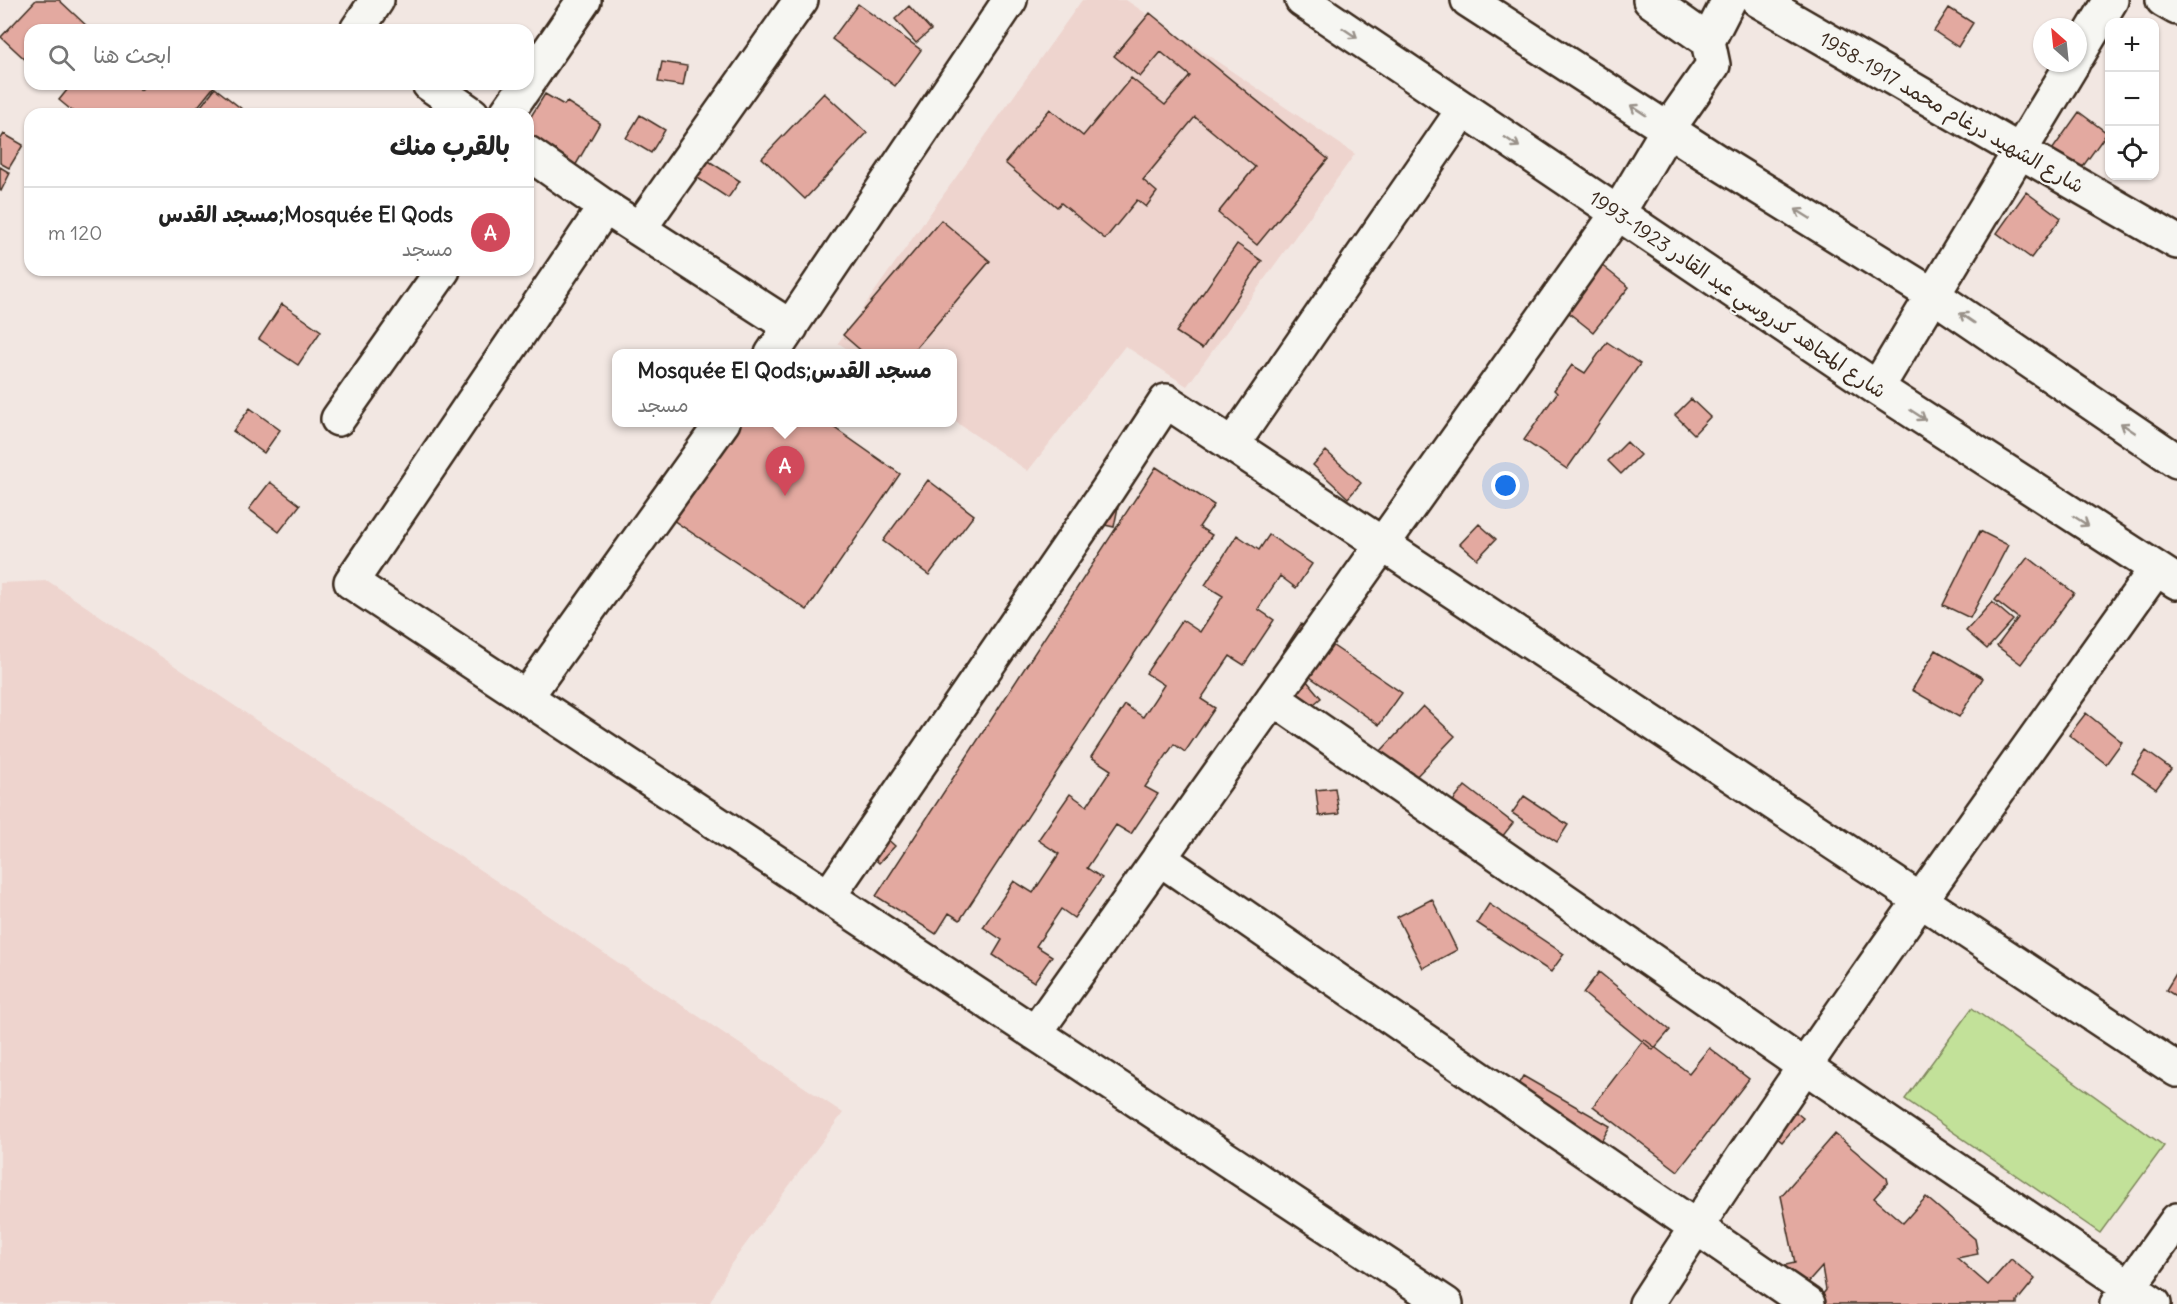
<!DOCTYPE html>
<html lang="ar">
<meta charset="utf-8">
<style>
:root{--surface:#fff;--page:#f2f2f2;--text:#222;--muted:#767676;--line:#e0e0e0;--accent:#d1495b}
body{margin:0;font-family:Delius,"Playpen Sans Arabic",sans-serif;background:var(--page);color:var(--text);direction:rtl}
.controls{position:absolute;right:18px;top:18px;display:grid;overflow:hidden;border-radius:12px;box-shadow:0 2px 4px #0004}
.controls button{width:54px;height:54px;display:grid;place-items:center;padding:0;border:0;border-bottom:2px solid var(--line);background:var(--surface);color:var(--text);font:30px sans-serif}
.compass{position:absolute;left:2033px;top:18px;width:54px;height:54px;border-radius:50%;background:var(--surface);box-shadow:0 2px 4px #0004;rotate:333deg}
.you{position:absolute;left:1506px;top:486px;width:21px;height:21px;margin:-15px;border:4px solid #fff;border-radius:50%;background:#1a73e8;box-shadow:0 0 0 9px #1a73e833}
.badge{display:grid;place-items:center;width:39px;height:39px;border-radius:50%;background:var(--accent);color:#fff;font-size:20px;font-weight:700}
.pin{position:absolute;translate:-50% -50px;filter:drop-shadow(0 2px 3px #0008)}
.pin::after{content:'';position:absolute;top:32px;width:21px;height:18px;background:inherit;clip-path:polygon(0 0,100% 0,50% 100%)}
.popup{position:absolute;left:612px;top:349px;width:345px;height:78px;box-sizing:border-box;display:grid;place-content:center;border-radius:12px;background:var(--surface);filter:drop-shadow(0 2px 4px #0005);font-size:20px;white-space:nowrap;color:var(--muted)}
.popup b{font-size:22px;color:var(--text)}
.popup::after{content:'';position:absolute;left:50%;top:100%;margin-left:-12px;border:12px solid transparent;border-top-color:var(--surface)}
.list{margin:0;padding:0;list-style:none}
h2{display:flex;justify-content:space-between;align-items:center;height:78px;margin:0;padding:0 24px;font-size:26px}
h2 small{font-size:20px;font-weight:400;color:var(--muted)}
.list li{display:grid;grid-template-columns:39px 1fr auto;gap:18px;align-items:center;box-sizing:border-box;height:90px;padding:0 24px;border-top:2px solid var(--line)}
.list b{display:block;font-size:22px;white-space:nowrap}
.list p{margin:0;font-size:20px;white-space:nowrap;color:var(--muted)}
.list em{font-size:20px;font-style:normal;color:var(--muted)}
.icon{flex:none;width:33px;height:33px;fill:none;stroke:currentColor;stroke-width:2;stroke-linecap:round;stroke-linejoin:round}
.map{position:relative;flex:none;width:2177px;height:1304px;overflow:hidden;direction:ltr}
.search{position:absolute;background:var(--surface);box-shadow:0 2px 4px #0004;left:24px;top:24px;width:510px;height:66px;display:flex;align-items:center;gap:15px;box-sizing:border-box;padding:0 21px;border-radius:18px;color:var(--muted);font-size:22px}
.panel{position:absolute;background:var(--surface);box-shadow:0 2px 4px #0004;left:24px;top:108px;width:510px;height:168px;border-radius:18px;direction:rtl}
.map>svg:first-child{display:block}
.built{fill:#eed4ce}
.green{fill:#c2e199;stroke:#7e865c;stroke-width:1.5}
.building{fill:#e3a9a0;stroke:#3b2a1e;stroke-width:1.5}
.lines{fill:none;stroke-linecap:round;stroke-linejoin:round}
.minor-casing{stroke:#3b2a1e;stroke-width:38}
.minor{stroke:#f6f6f2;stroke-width:33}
.oneway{stroke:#989088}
.labels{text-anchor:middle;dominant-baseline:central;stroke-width:4.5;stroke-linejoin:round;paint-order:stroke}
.street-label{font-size:20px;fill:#3b2a1e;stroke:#f6f6f2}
</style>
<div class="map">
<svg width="2177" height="1304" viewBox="0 0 2177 1304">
<rect width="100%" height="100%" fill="#f2e7e2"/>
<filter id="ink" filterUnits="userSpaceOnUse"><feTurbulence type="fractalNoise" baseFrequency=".0167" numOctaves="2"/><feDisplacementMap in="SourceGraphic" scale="12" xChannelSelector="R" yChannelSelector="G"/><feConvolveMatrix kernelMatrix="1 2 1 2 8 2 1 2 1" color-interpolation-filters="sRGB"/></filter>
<g filter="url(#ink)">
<!-- built -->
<path class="built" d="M 1082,0 L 1126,0 L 1355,154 L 1187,386 L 1125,346 L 1028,471 L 953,420 L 953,354 L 854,353 L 838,343 Z
M 48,581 L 843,1113 L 731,1264 L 709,1304 L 0,1304 L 0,583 Z"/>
<!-- green -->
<path class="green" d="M 1972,1008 L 2164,1146 L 2100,1233 L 1905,1099 Z"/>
<!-- building -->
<path class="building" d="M 36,0 L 59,0 L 88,27 L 86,30 L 30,30 L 30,64 L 1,37 Z
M 858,4 L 921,50 L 895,86 L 832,39 Z
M 909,6 L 931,30 L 916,43 L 895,19 Z
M 1949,8 L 1973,23 L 1958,47 L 1934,31 Z
M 1150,13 L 1328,159 L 1257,245 L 1218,213 L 1255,167 L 1195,117 L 1143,180 L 1157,192 L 1146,207 L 1137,200 L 1105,239 L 1061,203 L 1057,207 L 1005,163 L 1050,109 L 1083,136 L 1131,78 L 1165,105 L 1190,76 L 1161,52 L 1140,77 L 1114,56 Z
M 662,62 L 687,66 L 683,86 L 658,82 Z
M 72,84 L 132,84 L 141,90 L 146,84 L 216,84 L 192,114 L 76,114 L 59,100 Z
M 215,88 L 243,110 L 240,114 L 195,114 Z
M 824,93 L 867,133 L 805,199 L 762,158 Z
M 545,94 L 564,105 L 567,102 L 600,123 L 574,168 L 528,140 L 528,121 Z
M 2079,112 L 2107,133 L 2073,180 L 2045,160 Z
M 640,115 L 665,130 L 651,153 L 626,138 Z
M 4,134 L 23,145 L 9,168 L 0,163 L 0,140 Z
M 704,158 L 740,181 L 728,198 L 693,175 Z
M 0,167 L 10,173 L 1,191 L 0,190 Z
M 2026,192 L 2061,218 L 2031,258 L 1997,233 Z
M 941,220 L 990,261 L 911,354 L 865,354 L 843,335 Z
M 1237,244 L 1262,261 L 1202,349 L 1176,332 Z
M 1586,253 L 1629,287 L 1593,332 L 1550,298 Z
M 282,304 L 321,331 L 298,365 L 259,339 Z
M 1607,342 L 1640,364 L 1567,469 L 1524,440 L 1557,393 L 1554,390 L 1572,365 L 1585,373 Z
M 1691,399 L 1710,417 L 1694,434 L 1675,415 Z
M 250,408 L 280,430 L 264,453 L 233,431 Z
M 737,422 L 826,422 L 900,474 L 807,610 L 670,518 Z
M 1627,442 L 1640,455 L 1621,474 L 1608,461 Z
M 1326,451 L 1361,483 L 1348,498 L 1313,465 Z
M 1156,467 L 1214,505 L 1199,527 L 1212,535 L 960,920 L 949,913 L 936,934 L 876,896 Z
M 928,480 L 974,515 L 929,575 L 883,541 Z
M 270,482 L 300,505 L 279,532 L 249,509 Z
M 1119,502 L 1114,527 L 1091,522 Z
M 1479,524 L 1496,539 L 1477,559 L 1460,544 Z
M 1980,531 L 2008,545 L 1970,618 L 1943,605 Z
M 1237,535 L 1259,550 L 1269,535 L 1312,564 L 1296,588 L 1280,576 L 1258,609 L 1274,620 L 1244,665 L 1230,656 L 1201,699 L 1215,708 L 1185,752 L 1174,744 L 1145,787 L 1158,794 L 1131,834 L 1116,825 L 1087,868 L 1102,878 L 1074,918 L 1061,909 L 1036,946 L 1052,956 L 1034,982 L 993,955 L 1002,940 L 983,927 L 1014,881 L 1033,893 L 1059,854 L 1038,840 L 1070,794 L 1087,806 L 1111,770 L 1091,757 L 1125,705 L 1143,717 L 1164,685 L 1146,673 L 1182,620 L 1200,632 L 1223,596 L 1205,585 Z
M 2028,557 L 2074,593 L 2021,664 L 1997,646 L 2018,618 L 1995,600 Z
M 1992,602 L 2013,620 L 1987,649 L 1966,631 Z
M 1301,624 L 1402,693 L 1379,725 L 1280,656 Z
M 1936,650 L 1983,678 L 1959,717 L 1912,690 Z
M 1287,657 L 1321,698 L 1302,714 L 1268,672 Z
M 1423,706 L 1455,736 L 1411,782 L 1380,752 Z
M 2086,713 L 2122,742 L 2106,764 L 2069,735 Z
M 2146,751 L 2171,769 L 2156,789 L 2132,772 Z
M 1465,786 L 1513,823 L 1498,842 L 1450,805 Z
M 1335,788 L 1339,814 L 1319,816 L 1316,790 Z
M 1524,796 L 1568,825 L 1557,842 L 1512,813 Z
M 874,827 L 895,846 L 879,863 L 858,844 Z
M 1432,899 L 1457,950 L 1423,968 L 1397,917 Z
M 1489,904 L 1564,954 L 1551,972 L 1477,923 Z
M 1599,972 L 1670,1030 L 1653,1050 L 1583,993 Z
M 2177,972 L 2177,997 L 2166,990 Z
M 1644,1039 L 1689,1073 L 1709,1048 L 1749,1079 L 1678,1171 L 1593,1106 Z
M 1523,1076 L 1610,1126 L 1598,1147 L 1511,1097 Z
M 1776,1096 L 1803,1118 L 1782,1142 L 1756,1120 Z
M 1835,1134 L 1887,1178 L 1888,1182 L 1874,1198 L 1903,1223 L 1926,1197 L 1975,1239 L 1978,1254 L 1957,1258 L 1988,1285 L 2011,1259 L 2035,1279 L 2017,1301 L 2017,1304 L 1815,1304 L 1826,1290 L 1822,1267 L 1797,1295 L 1767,1269 L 1795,1263 L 1781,1196 Z"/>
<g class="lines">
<!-- minor casing -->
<g class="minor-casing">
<path id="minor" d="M 1302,0 L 1877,388 L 2177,582
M 1468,0 L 1715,160 L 1933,295 L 2177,461
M 1650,0 L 1708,41
M 1758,0 L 2177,242
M 2163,0 L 2177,8
M 357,30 L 377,0
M 2078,55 L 2111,0
M 528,82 L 584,0
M 429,84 L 472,114
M 506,114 L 527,84
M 528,153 L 605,207 L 791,327
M 605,207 L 351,582 L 1446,1304
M 639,229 L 801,0
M 772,354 L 1010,0
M 1877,388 L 2073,63
M 338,419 L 443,270
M 1232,445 L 1464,109
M 526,697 L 723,422
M 1273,698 L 1804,1066 L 2154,1304
M 1159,858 L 1808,1304
M 828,897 L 1107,491 L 1166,401 L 2177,1070
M 1035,1033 L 1618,213 L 1668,129 L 1713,65 L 1708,41 L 1729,0
M 1646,1304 C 1808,1053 1983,812 2156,569
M 2117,1304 L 2177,1220"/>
</g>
<!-- minor -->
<use href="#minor" class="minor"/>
</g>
<!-- one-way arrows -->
<defs><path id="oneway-shaft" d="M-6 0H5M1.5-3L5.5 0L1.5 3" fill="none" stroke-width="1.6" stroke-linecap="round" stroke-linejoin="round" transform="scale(1.5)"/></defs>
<g class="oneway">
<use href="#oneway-shaft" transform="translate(1350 33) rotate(34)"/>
<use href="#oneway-shaft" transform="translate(1638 110) rotate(-147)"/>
<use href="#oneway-shaft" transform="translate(1512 142) rotate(34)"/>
<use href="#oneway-shaft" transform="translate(1803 214) rotate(-148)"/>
<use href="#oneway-shaft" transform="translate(1967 318) rotate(-146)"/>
<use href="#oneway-shaft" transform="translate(1918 415) rotate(33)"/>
<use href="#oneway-shaft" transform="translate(2128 428) rotate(-146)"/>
<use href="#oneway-shaft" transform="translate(2081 521) rotate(33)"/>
</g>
</g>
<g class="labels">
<!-- street labels -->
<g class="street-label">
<text transform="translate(1952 112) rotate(30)">شارع الشهيد درغام محمد 1917-1958</text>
<text transform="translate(1738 294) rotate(34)">شارع المجاهد كدروسي عبد القادر 1923-1993</text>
</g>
</g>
</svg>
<div class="controls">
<button>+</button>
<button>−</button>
<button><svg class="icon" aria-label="locate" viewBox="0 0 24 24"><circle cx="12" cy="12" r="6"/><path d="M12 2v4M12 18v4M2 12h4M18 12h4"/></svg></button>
</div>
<svg class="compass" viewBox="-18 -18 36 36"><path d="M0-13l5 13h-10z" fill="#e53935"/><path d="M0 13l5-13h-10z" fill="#767676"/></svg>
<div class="you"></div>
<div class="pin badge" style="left:785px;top:496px">A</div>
<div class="popup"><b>Mosquée El Qods;مسجد القدس</b>مسجد</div>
<div class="search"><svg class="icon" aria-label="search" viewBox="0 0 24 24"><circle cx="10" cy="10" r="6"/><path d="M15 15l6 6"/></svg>ابحث هنا</div>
<section class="panel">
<h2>بالقرب منك<small></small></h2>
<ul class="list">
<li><span class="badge">A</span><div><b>Mosquée El Qods;مسجد القدس</b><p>مسجد</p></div><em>120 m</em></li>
</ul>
</section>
</div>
